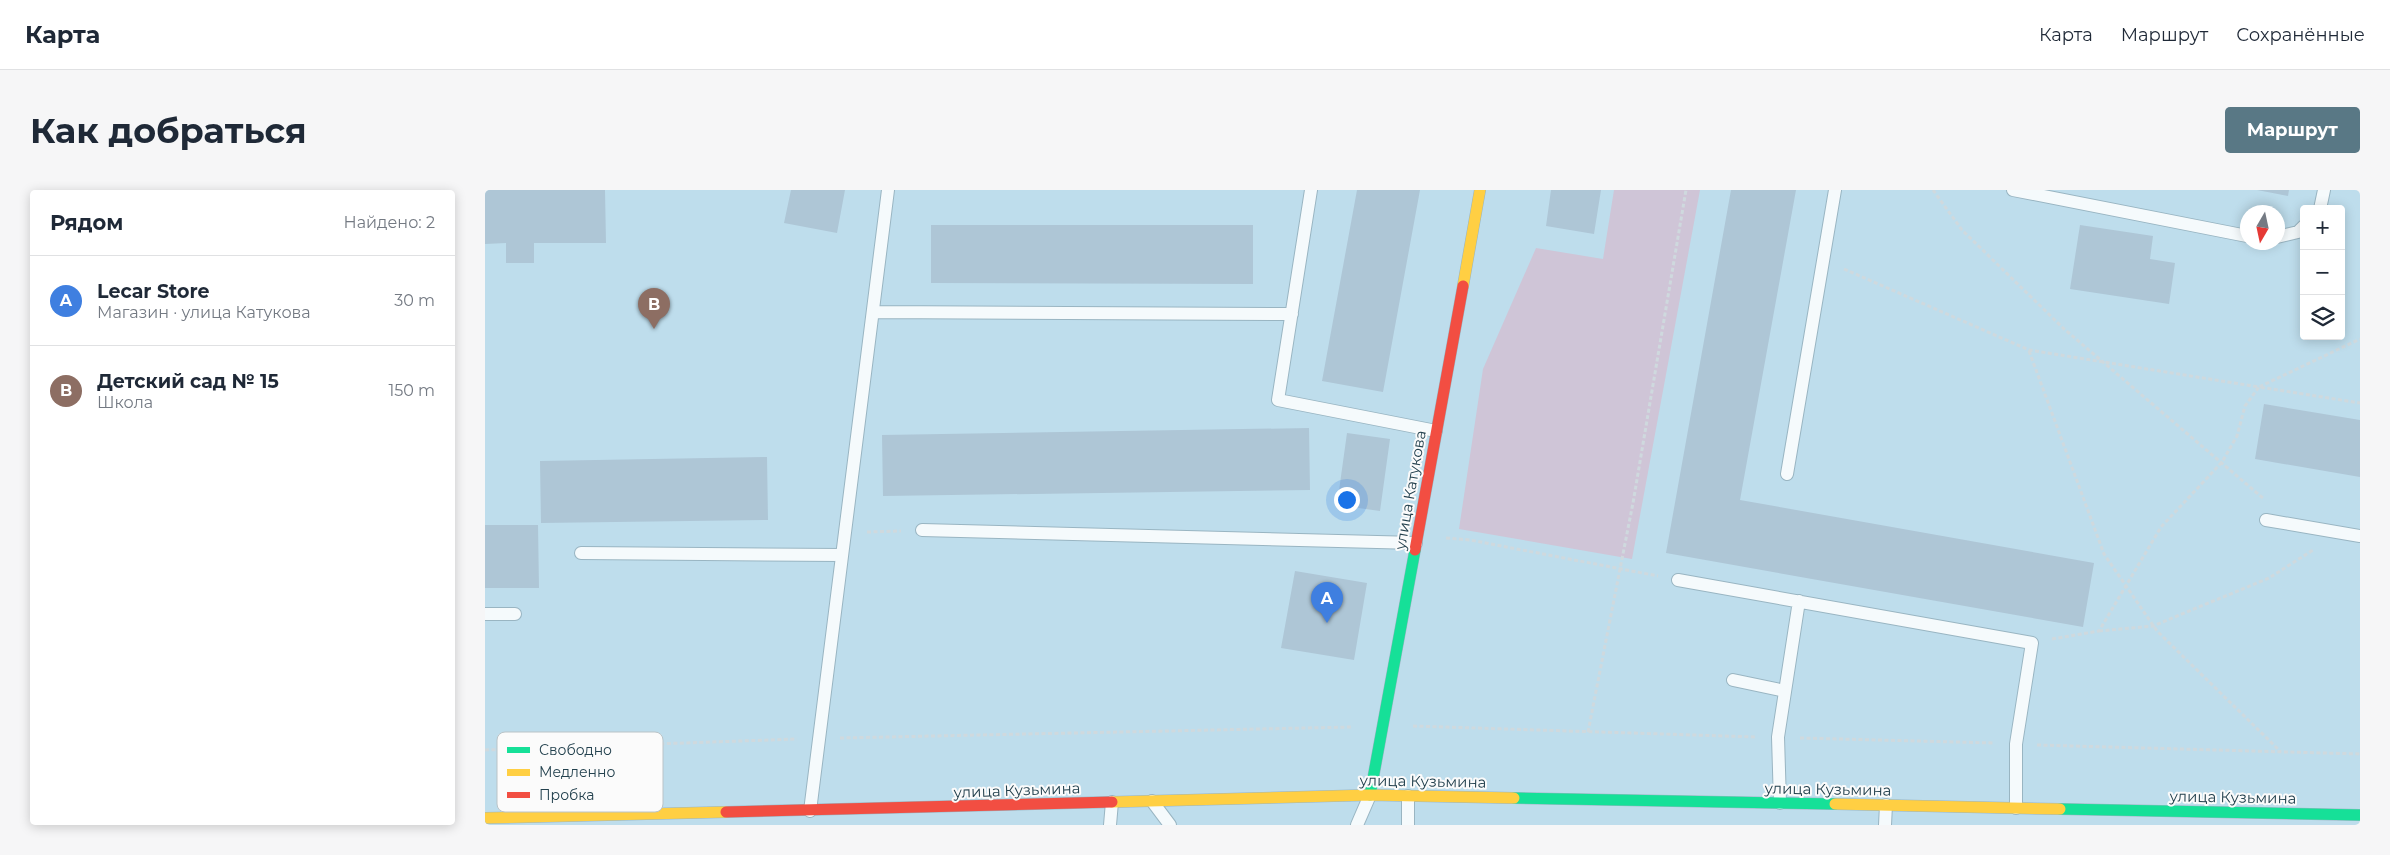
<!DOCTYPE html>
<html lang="ru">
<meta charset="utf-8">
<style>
:root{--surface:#fff;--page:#f6f6f7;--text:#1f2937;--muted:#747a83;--line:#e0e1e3;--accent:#597885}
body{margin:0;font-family:Montserrat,sans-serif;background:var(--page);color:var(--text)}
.controls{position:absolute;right:15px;top:15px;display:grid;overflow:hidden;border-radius:5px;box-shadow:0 2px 12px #0003}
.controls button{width:45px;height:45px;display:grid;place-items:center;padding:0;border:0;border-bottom:1px solid var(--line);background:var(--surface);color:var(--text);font:25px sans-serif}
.compass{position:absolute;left:1755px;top:15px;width:45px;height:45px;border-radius:50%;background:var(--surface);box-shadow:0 2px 12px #0003;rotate:189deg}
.you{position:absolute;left:861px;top:309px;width:18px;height:18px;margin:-12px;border:4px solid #fff;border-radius:50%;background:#1a73e8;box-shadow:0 0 0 8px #1a73e833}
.badge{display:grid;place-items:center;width:32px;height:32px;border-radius:50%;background:var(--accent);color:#fff;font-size:16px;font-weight:700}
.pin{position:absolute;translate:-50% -41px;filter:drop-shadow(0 1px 2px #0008)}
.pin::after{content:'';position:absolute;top:26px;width:18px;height:15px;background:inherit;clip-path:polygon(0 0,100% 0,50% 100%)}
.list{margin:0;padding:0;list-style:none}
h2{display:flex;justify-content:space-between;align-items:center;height:65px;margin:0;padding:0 20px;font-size:21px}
h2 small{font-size:16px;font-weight:400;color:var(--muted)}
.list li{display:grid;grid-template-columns:32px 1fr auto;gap:15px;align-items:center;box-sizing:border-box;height:90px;padding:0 20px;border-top:1px solid var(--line)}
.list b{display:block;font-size:19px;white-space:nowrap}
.list p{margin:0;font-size:16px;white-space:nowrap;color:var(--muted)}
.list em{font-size:16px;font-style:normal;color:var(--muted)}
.icon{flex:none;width:28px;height:28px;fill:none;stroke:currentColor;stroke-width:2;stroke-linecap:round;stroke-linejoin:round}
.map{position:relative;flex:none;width:1875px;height:635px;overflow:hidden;border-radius:5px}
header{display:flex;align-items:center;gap:30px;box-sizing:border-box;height:70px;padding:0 25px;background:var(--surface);border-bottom:1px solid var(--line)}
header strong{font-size:24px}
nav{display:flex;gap:28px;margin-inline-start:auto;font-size:18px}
.intro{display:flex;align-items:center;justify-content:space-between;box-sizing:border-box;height:120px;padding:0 30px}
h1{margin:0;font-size:35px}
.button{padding:12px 22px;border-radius:5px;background:var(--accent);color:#fff;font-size:18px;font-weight:700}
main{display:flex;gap:30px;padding:0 30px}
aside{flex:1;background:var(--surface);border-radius:5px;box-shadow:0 2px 12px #0003}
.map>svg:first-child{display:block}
.green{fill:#cfc5d7}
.building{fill:#aec6d6}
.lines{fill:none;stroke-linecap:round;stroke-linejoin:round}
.lane-casing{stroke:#99b5c2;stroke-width:14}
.fast-casing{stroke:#99b5c2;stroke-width:12}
.slow-casing{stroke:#99b5c2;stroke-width:12}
.jam-casing{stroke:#99b5c2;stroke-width:12}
.path{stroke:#cfd9de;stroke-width:3;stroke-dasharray:4 2.5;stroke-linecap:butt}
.lane{stroke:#f5fafc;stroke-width:12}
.fast{stroke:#16e098;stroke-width:11}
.slow{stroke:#ffcf43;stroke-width:11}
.jam{stroke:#f24e42;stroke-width:11}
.labels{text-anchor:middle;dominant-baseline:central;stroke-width:4;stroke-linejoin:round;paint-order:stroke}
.street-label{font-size:15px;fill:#23414e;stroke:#fbfbfb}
.key{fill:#fbfbfb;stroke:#bac3c7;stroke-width:1}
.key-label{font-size:14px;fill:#23414e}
</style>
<header>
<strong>Карта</strong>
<nav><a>Карта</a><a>Маршрут</a><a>Сохранённые</a></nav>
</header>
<div class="intro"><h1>Как добраться</h1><a class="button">Маршрут</a></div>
<main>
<aside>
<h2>Рядом<small>Найдено: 2</small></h2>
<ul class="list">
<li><span class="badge" style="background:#3f7fe0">A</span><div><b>Lecar Store</b><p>Магазин · улица Катукова</p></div><em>30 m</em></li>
<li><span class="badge" style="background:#8d6e63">B</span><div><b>Детский сад № 15</b><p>Школа</p></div><em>150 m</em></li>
</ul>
</aside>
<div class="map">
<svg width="1875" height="635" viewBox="0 0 1875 635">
<rect width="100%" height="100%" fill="#beddec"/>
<!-- green -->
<path class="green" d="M 1129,0 L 1215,0 L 1147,369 L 974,339 L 998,179 L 1051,58 L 1118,69 Z"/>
<!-- building -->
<path class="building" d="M 0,0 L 120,0 L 121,53 L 49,53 L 49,73 L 21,73 L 21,53 L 0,54 Z
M 306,0 L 360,0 L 352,43 L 299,33 Z
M 872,0 L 935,0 L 898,202 L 837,191 Z
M 1066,0 L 1116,0 L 1109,44 L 1061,36 Z
M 1246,0 L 1311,0 L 1255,310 L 1609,373 L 1598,437 L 1181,363 Z
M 1772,0 L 1804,0 L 1803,6 Z
M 446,35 L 768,35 L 768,94 L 446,93 Z
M 1595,35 L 1668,46 L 1665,69 L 1690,73 L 1684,114 L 1585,99 Z
M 1779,214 L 1875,230 L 1875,287 L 1770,269 Z
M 824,238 L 825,300 L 398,306 L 397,245 Z
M 862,243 L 905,249 L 895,321 L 852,315 Z
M 282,267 L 283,330 L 56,333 L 55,271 Z
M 0,335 L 53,335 L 54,398 L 0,398 Z
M 810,381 L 882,393 L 869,470 L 796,458 Z"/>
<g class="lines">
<!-- lane casing -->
<g class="lane-casing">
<path id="lane" d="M 826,0 L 793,210 L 951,241
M 1528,0 L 1762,46
M 1835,19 L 1839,0
M 1792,47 L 1813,42 L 1819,36
M 388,122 L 807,124
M 1302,284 L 1350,0
M 1781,330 L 1875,346
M 437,340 L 931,353
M 96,363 L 357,365
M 1193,390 L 1547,453 L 1531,554 L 1531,618
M 0,424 L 30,424
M 1248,490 L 1300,501
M 667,611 L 685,635
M 1295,613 L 1293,547 L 1314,411
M 325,621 L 403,0
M 625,635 L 627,612
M 872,635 L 885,605
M 923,635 L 923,606
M 1400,635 L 1401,615"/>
</g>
<!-- fast casing -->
<g class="fast-casing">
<path id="fast" d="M 885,605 L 930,360
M 1029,608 L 1350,614
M 1575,619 L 1875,625"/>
</g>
<!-- slow casing -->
<g class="slow-casing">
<path id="slow" d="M 978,96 L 995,0
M 627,612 L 885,605 L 1029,608
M 1350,614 L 1575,619
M 0,628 L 241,622"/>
</g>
<!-- jam casing -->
<g class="jam-casing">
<path id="jam" d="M 930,360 L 978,96
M 241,622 L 627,612"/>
</g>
<!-- path -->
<path class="path" d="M 1448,0 L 1477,40 L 1578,138 L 1779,309
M 1359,79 L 1544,160 L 1774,197 L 1875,149
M 1544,161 L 1619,364 L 1672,441 L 1795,561
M 382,342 L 416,341
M 961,348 L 985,350 L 1173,386
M 1614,441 L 1668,436 L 1784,388 L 1828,360
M 1567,449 L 1614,441 L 1676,337 L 1737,272 L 1752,246 L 1760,216 L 1774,197 L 1875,213
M 928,536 L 1271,547
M 1103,542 L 1148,313 L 1201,0
M 355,548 L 867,537
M 1315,548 L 1509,553
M 1552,555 L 1875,564
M 0,560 L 312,549"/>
<!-- lane -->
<use href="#lane" class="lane"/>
<!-- fast -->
<use href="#fast" class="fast"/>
<!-- slow -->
<use href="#slow" class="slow"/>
<!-- jam -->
<use href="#jam" class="jam"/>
</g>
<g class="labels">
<!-- street labels -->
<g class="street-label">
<text transform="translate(925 300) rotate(-80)">улица Катукова</text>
<text transform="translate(938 591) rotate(1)">улица Кузьмина</text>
<text transform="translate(1343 599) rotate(1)">улица Кузьмина</text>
<text transform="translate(532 600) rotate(-2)">улица Кузьмина</text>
<text transform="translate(1748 607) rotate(1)">улица Кузьмина</text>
</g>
</g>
<!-- legend -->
<rect x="12" y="542" width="166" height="80" rx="8" class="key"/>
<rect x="22" y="557" width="23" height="6" fill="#16e098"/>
<rect x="22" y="579" width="23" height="7" fill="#ffcf43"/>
<rect x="22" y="602" width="23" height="6" fill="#f24e42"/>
<g class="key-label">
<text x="54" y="565">Свободно</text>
<text x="54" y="587">Медленно</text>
<text x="54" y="610">Пробка</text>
</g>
</svg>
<div class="controls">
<button>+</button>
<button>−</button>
<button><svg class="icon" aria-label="layers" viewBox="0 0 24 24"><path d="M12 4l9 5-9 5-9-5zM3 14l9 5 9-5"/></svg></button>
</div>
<svg class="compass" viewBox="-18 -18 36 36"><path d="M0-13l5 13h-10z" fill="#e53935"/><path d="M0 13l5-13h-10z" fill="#747a83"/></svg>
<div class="you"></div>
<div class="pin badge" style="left:842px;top:433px;background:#3f7fe0">A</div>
<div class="pin badge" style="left:169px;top:139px;background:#8d6e63">B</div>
</div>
</main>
